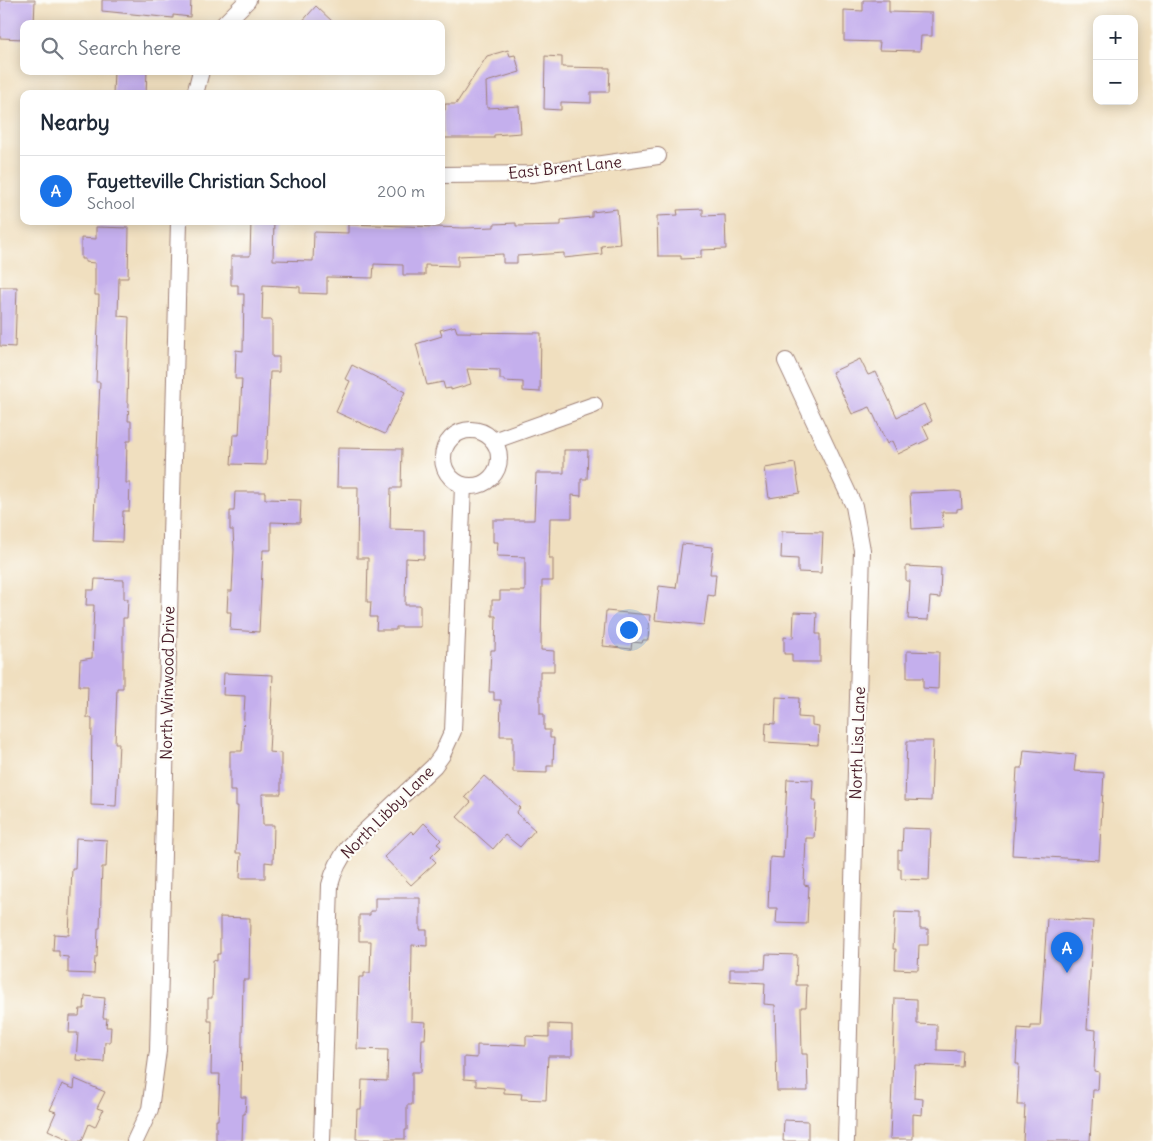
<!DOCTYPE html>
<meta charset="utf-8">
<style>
:root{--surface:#fff;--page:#f2f2f3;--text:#1f2937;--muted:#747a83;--line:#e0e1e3;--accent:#1a73e8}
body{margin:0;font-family:Delius,sans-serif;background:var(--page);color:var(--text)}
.controls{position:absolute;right:15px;top:15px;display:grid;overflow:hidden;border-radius:10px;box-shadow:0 2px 12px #0003}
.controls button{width:45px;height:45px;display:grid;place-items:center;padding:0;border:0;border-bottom:1px solid var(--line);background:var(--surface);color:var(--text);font:25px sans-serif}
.you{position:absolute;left:628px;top:629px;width:18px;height:18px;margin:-12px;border:4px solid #fff;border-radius:50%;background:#1a73e8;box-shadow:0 0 0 8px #1a73e833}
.badge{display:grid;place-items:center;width:32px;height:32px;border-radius:50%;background:var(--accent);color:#fff;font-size:16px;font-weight:700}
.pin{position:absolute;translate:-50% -41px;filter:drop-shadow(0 1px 2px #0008)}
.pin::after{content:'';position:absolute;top:26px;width:18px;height:15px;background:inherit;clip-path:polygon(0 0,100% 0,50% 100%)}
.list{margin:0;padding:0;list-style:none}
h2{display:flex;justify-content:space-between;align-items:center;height:65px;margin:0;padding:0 20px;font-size:21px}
h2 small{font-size:16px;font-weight:400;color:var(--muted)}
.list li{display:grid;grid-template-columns:32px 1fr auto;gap:15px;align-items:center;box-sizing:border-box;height:70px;padding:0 20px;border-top:1px solid var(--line)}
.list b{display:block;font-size:19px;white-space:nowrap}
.list p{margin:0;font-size:16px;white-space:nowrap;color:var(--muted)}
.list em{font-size:16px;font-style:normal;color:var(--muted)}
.icon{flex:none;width:28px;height:28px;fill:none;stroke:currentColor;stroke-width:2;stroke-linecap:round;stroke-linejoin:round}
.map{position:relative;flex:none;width:1153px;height:1141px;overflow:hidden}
.search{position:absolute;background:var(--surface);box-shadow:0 2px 12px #0003;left:20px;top:20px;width:425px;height:55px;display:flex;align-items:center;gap:12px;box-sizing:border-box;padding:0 18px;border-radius:10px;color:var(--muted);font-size:19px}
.panel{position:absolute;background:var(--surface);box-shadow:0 2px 12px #0003;left:20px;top:90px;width:425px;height:135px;border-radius:10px}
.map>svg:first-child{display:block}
.building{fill:#c4afed}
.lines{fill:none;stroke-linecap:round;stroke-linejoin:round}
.minor-casing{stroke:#9d7f75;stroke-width:18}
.minor{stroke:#fff;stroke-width:16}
.labels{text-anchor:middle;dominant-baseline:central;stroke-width:4.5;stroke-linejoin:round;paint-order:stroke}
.street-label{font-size:16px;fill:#4a1f2b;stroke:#fdfcf7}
</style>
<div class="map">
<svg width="1153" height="1141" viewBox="0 0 1153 1141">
<rect width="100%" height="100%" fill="#fdfcf7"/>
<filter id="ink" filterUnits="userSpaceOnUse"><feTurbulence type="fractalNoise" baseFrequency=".02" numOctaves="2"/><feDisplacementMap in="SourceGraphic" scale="10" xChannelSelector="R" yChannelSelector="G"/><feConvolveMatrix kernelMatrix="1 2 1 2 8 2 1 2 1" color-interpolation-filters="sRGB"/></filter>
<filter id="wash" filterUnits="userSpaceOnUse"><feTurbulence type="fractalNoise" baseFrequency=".0096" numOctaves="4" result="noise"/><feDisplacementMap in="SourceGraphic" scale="20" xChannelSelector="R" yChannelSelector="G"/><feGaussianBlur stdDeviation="1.12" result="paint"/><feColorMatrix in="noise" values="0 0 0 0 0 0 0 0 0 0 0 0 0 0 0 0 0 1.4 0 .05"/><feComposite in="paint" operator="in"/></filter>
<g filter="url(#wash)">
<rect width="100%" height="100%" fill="#f0dfbf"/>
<g id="blocks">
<!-- building -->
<path class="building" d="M 0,0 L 35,0 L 34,24 L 24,24 L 24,39 L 0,38 Z
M 102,0 L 191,0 L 190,17 L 173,15 L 173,18 L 102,11 Z
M 863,0 L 889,0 L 889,12 L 932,13 L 932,36 L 921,36 L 920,51 L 879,50 L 880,42 L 844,41 L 844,10 L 863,11 Z
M 316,6 L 335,24 L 300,24 Z
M 508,50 L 510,56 L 515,55 L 520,72 L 486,82 L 487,108 L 519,106 L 521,133 L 494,135 L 494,138 L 444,138 L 443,110 L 445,110 L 445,104 L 456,104 L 487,56 Z
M 545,56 L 562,57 L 562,67 L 610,68 L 609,92 L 591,92 L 591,103 L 561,102 L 561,110 L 544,109 Z
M 114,71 L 147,71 L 146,94 L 113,94 Z
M 617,209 L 620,244 L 601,246 L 602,254 L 564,258 L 564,253 L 517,256 L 517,263 L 503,263 L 503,254 L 458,256 L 458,266 L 425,265 L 425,275 L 403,275 L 403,265 L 374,264 L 373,278 L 327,277 L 327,294 L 300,293 L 300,287 L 263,285 L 262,320 L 272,320 L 272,357 L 279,357 L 279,372 L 270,372 L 266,465 L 231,464 L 233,435 L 239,435 L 242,379 L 235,379 L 236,350 L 243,351 L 244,294 L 238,294 L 238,285 L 231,285 L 231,256 L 250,256 L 251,221 L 274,221 L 273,260 L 313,261 L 314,232 L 348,233 L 348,224 L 464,228 L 494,227 L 494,224 L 516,223 L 516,226 L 561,225 L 561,220 L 592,217 L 592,212 Z
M 703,209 L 703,216 L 725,215 L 726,249 L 701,250 L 701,258 L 681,259 L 681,256 L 658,256 L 657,216 L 678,215 L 677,210 Z
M 96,227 L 129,228 L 128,278 L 119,278 L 118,316 L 129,317 L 127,403 L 129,403 L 128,421 L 131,421 L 131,441 L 127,441 L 126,483 L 130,483 L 129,511 L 123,511 L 122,542 L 93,541 L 100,382 L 96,382 L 99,295 L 95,295 L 95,263 L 85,262 L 85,259 L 81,259 L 81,238 L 96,239 Z
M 0,287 L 17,287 L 15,347 L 0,346 Z
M 455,326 L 457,332 L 541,333 L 540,392 L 523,391 L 523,382 L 504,381 L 504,379 L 500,379 L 500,370 L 467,369 L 471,384 L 451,390 L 451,388 L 445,389 L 443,382 L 427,385 L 416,344 L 442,336 L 440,330 Z
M 860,359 L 868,375 L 876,372 L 897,417 L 924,404 L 932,421 L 923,426 L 929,439 L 898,454 L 892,441 L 887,444 L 870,407 L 852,414 L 832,372 Z
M 352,365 L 405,392 L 385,434 L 336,412 L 350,381 L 345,379 Z
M 338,448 L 402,449 L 401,488 L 391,488 L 390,529 L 424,530 L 424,559 L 406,558 L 405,605 L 420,605 L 420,627 L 396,627 L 396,630 L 376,630 L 377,617 L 370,617 L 371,602 L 367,602 L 368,558 L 357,558 L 358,487 L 337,487 Z
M 564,450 L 588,450 L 587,479 L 581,479 L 581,496 L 572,495 L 572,518 L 550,518 L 549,558 L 553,558 L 553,581 L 542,581 L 541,650 L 554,651 L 554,671 L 540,671 L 540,714 L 544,714 L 544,730 L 550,730 L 550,738 L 554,738 L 553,766 L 547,766 L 547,773 L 513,772 L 513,736 L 500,736 L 501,700 L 494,700 L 494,692 L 489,692 L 491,650 L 495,650 L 496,616 L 492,616 L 492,600 L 500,600 L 500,591 L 525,591 L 525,557 L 497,556 L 498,542 L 493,542 L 493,520 L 534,520 L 536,473 L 564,473 Z
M 795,463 L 800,493 L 769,498 L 765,468 Z
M 955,491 L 961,492 L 962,508 L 957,509 L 957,512 L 942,512 L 943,527 L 912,529 L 910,493 Z
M 235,492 L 265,492 L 265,499 L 301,500 L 300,523 L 271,522 L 271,550 L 263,550 L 259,632 L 230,630 L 231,612 L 227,612 L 228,591 L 232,591 L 234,550 L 233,530 L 230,530 L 230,511 L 234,511 Z
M 782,531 L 823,532 L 821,573 L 798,572 L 798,559 L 781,558 Z
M 682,544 L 713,547 L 710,574 L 716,574 L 714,596 L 708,595 L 704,625 L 655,620 L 659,586 L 676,588 Z
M 906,566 L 941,568 L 940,598 L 930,597 L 928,620 L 908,619 L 910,581 L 906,581 Z
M 95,579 L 124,580 L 124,599 L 128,599 L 127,618 L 123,618 L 123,688 L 117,688 L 115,743 L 119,743 L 116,806 L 91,805 L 92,718 L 87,718 L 88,686 L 79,686 L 80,660 L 92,658 L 94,605 L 86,605 L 87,590 L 94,590 Z
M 606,611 L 650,615 L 648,640 L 643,640 L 642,643 L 632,642 L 631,649 L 603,646 Z
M 794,612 L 817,613 L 816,634 L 820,634 L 820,662 L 792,662 L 792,654 L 784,654 L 784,637 L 793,638 Z
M 907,651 L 939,652 L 938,689 L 923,688 L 923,678 L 907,678 Z
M 224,673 L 273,675 L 269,752 L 281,753 L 281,794 L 262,794 L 263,825 L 274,825 L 273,863 L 265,862 L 265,878 L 240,878 L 241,853 L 236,853 L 238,806 L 236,806 L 236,791 L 230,791 L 230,751 L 242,751 L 245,696 L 223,695 Z
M 776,697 L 799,698 L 798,717 L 812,718 L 812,725 L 819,726 L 818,745 L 765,742 L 766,723 L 775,724 Z
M 907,741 L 933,741 L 931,801 L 905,800 Z
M 1024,750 L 1076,755 L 1074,771 L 1104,773 L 1099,860 L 1012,855 L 1017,768 L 1022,768 Z
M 484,776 L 520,808 L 516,813 L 535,830 L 520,847 L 505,835 L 493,849 L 457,817 L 471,802 L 465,797 Z
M 787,779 L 813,780 L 812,800 L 816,800 L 814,838 L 806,838 L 804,885 L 809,886 L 807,924 L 776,923 L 777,908 L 768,908 L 770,857 L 783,858 Z
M 424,823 L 441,840 L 437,844 L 441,847 L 431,857 L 436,862 L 411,885 L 384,857 L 411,831 L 414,834 Z
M 903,828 L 931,829 L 929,880 L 901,879 L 901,869 L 898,869 L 898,850 L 902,851 Z
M 76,838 L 107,840 L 106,867 L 102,867 L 100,928 L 98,928 L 97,957 L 95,957 L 94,974 L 68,973 L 68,957 L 59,956 L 59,951 L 53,951 L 54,934 L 69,935 L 72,869 L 75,869 Z
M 375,898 L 420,898 L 420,930 L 427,930 L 427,946 L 412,945 L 411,1021 L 426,1022 L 425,1039 L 422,1039 L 421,1072 L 412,1072 L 412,1105 L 407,1105 L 407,1130 L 405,1130 L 405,1139 L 356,1139 L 357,1109 L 361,1109 L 362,1080 L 387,1081 L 388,1050 L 357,1049 L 359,977 L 364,977 L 364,973 L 370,973 L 371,941 L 359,941 L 359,915 L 370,915 L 370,911 L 375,911 Z
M 895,912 L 920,913 L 920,929 L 928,929 L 928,945 L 919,945 L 918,970 L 895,969 L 896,949 L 893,949 Z
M 220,917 L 250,918 L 249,980 L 243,980 L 241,1094 L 241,1097 L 246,1097 L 245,1114 L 243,1114 L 242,1141 L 216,1141 L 216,1120 L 218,1120 L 220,1074 L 211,1074 L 212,1021 L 208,1021 L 208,998 L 212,998 L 213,960 L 217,961 L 217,954 L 220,954 Z
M 1047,918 L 1093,921 L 1087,1029 L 1096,1030 L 1094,1071 L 1099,1072 L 1098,1090 L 1093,1090 L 1090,1141 L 1023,1141 L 1025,1105 L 1017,1105 L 1019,1064 L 1016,1064 L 1018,1028 L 1031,1029 L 1031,1026 L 1040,1026 Z
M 766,954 L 797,955 L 796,985 L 807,985 L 806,1007 L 801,1007 L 802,1054 L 807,1054 L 808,1091 L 777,1091 L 775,1005 L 764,1004 L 765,983 L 730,981 L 730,969 L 765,969 Z
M 85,996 L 105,998 L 103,1018 L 107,1018 L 106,1027 L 111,1027 L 110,1042 L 105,1042 L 104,1062 L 76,1060 L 78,1033 L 69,1033 L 70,1016 L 79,1016 L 80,1009 L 84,1009 Z
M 895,998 L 917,999 L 917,1024 L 937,1025 L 937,1050 L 963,1051 L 962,1067 L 915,1065 L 914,1098 L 923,1099 L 922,1115 L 913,1114 L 913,1139 L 890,1139 Z
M 549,1024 L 572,1025 L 572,1056 L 548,1056 L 546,1100 L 521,1099 L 522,1094 L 504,1093 L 504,1088 L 476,1086 L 476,1080 L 464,1079 L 464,1057 L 477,1058 L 477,1045 L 509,1046 L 511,1044 L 526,1045 L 526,1036 L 549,1037 Z
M 75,1079 L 105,1092 L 97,1108 L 103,1110 L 95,1127 L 89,1124 L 82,1141 L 72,1141 L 48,1130 L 56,1112 L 50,1110 L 62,1084 L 74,1089 Z
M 784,1120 L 808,1121 L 808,1141 L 783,1141 Z"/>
</g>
</g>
<g filter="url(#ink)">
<use href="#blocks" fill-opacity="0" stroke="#9d7f75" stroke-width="1"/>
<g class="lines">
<!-- minor casing -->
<g class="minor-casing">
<path id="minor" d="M 224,24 L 248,0
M 195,94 L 201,71
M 441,175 L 532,174 L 658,156
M 786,361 L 854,506 L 862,550 L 846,1141
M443 458a28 28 0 1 1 56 0a28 28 0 1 1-56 0Z
M 493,441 L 594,405
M 135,1141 L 150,1109 L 158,1051 L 179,221
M 322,1141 L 330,885 C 334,869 340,858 350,845 L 434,766 L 442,755 L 453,731 L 463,486"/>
</g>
<!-- minor -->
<use href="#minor" class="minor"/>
</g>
</g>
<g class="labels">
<!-- street labels -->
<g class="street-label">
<text transform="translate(565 167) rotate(-6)">East Brent Lane</text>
<text transform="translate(167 683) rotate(-89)">North Winwood Drive</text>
<text transform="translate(857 743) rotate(-88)">North Lisa Lane</text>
<text transform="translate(387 812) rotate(-45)">North Libby Lane</text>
</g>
</g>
</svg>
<div class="controls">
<button>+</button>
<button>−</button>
</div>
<div class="you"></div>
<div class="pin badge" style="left:1067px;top:973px">A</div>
<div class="search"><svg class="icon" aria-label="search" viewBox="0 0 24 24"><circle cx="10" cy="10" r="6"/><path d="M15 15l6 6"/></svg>Search here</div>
<section class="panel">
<h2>Nearby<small></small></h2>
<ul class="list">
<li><span class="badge">A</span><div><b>Fayetteville Christian School</b><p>School</p></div><em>200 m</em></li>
</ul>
</section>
</div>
